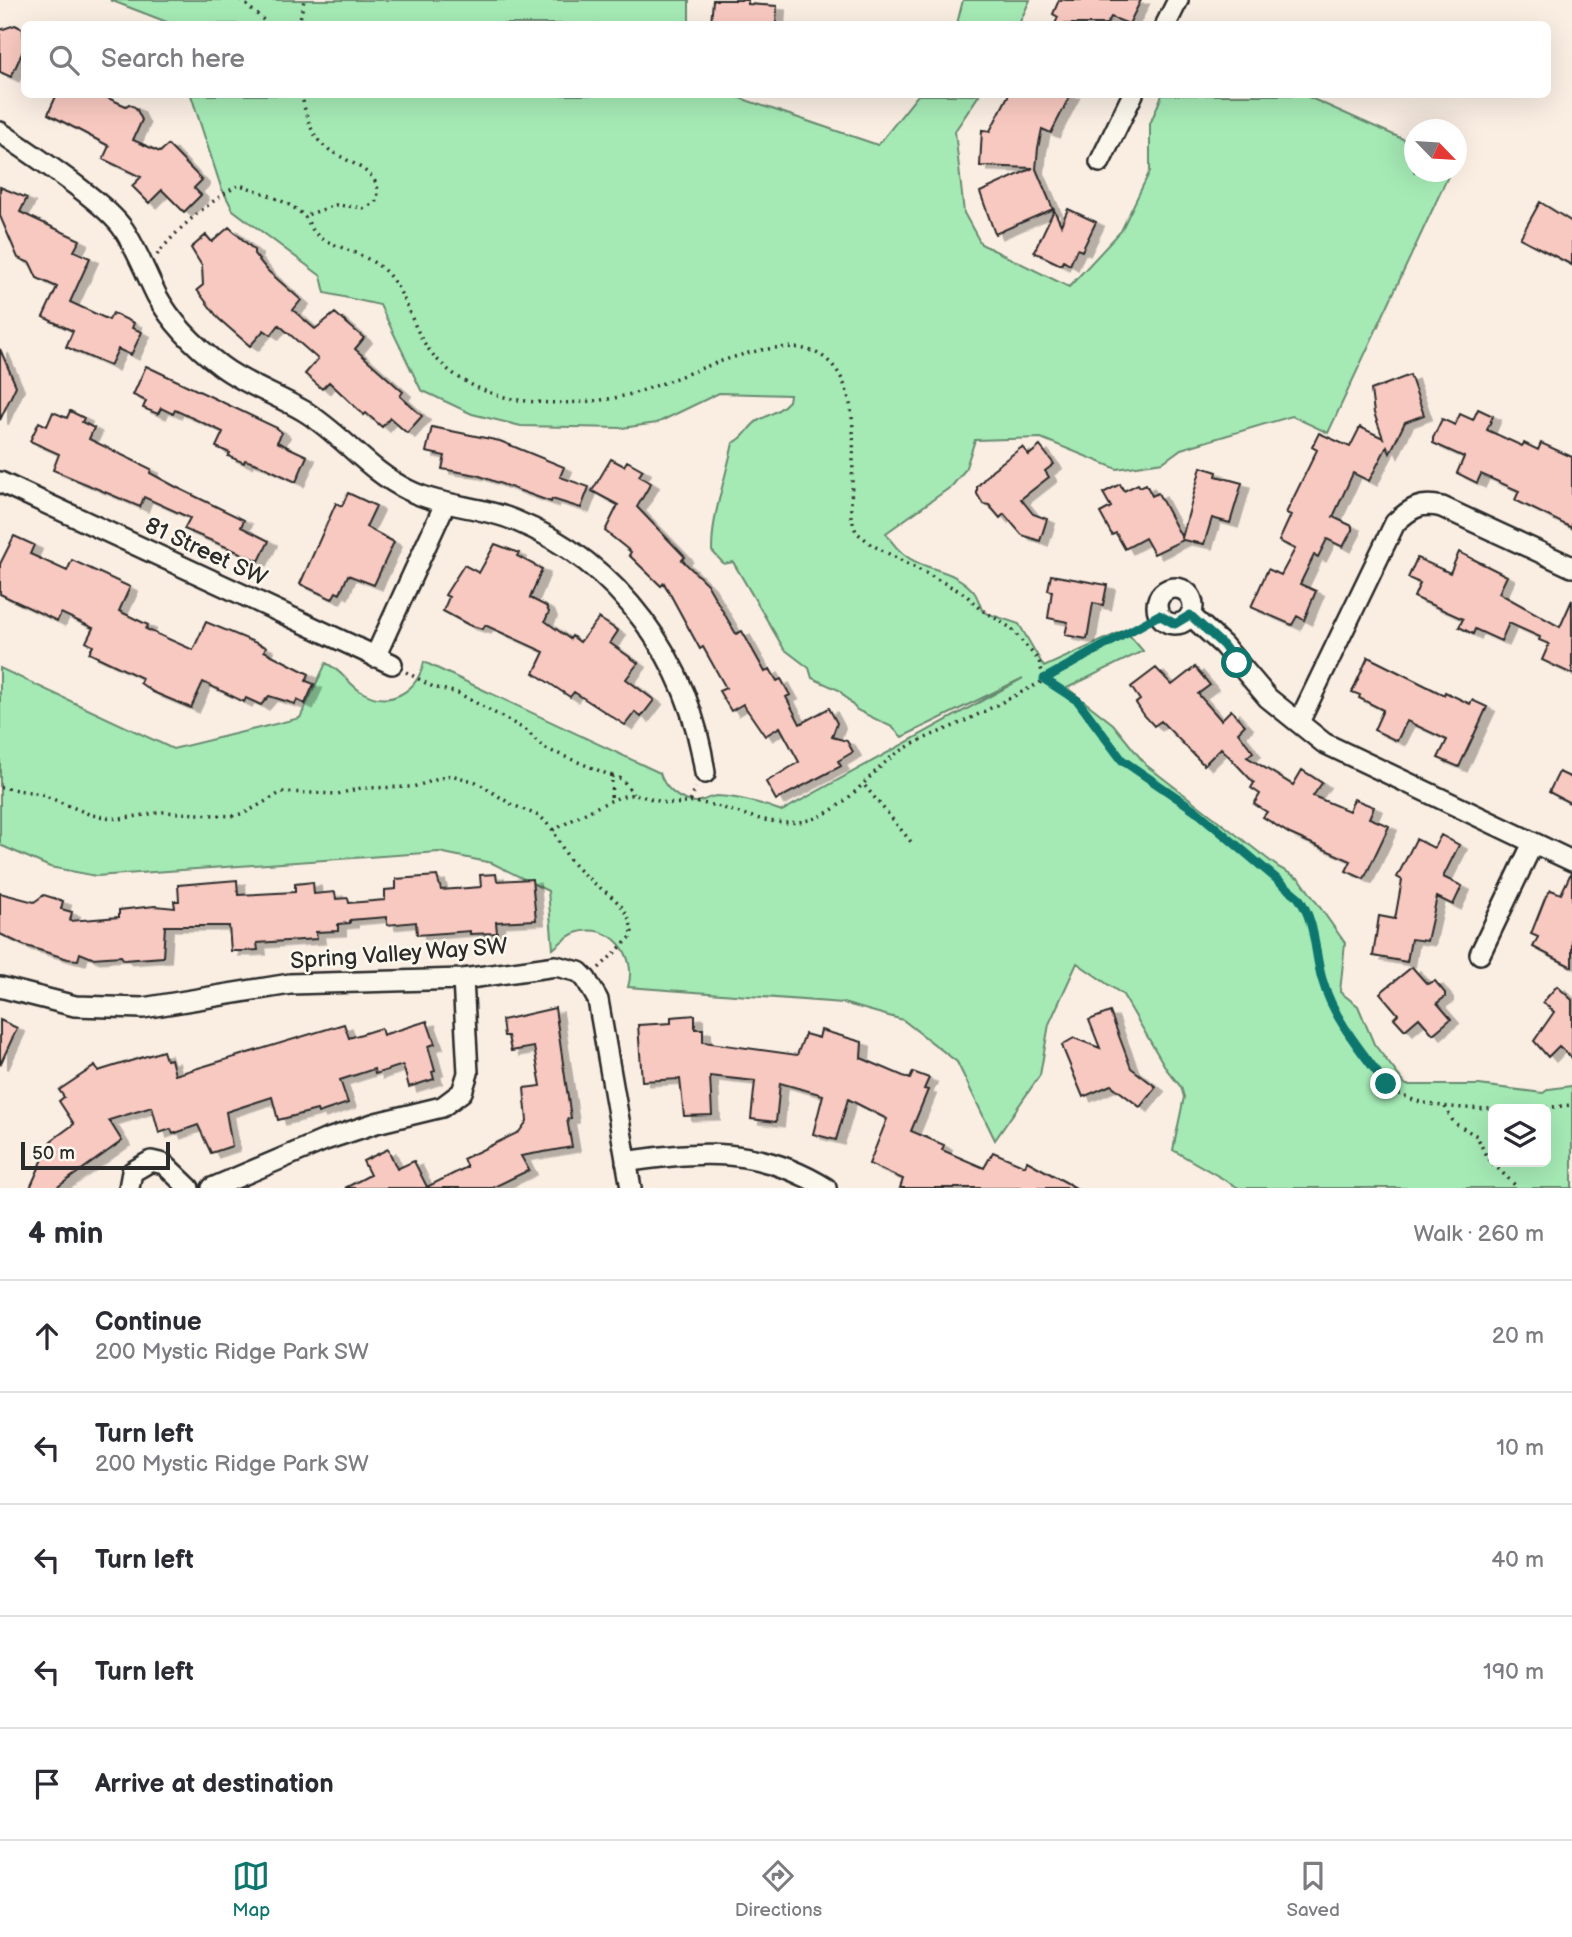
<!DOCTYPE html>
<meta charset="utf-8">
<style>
:root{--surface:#fff;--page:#f7f7f7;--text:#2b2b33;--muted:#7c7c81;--line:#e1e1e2;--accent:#0f766e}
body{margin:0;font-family:"Balsamiq Sans",sans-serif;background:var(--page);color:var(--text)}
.controls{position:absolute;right:21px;bottom:21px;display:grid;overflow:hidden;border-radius:10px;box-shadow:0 7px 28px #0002}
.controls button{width:63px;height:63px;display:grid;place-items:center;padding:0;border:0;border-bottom:2px solid var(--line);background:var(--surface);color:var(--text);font:35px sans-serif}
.compass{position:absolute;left:1404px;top:119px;width:63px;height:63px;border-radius:50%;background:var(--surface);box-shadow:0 7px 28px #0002;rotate:115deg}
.scale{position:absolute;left:21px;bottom:18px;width:149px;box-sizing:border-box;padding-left:7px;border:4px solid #2b2b2b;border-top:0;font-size:19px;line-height:24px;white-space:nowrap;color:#2b2b2b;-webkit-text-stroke:5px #fbf7ec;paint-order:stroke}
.stop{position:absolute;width:21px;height:21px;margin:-16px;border:5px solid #0f766e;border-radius:50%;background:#fff}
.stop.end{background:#0f766e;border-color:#fff;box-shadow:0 2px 7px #0008}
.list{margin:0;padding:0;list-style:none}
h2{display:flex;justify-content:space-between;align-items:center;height:91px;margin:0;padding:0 28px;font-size:30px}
h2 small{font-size:23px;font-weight:400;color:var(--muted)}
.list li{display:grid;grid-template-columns:46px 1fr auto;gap:21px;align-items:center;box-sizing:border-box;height:112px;padding:0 28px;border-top:2px solid var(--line)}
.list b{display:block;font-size:26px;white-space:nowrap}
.list p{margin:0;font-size:23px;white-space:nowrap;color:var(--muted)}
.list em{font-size:23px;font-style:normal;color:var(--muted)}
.icon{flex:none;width:38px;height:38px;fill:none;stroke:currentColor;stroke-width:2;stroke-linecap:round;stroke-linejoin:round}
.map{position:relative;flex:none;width:1572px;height:1188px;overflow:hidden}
.search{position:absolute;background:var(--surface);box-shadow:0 7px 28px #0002;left:21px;right:21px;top:21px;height:77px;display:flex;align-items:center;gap:18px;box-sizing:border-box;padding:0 24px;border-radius:10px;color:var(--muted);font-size:26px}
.sheet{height:651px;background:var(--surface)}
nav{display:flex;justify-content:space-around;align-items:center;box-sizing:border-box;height:98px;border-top:2px solid var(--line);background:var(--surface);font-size:19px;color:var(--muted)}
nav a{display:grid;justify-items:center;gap:4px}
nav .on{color:var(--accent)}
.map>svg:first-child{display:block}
.green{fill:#a5eab5;stroke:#688a70;stroke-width:2;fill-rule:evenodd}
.building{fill:#f8c9c0;stroke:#2b2b2b;stroke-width:2;filter:url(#shadow)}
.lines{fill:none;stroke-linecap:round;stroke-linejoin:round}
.street-casing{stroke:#2b2b2b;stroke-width:24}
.path{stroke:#2b2b2b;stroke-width:3.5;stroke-dasharray:2 5;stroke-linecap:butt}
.street{stroke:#fbf7ec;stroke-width:19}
.route{stroke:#0f766e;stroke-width:9}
.labels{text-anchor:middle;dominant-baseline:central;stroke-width:5;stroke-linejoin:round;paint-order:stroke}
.street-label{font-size:23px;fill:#2b2b2b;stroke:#fbf7ec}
</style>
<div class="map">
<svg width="1572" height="1188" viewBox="0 0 1572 1188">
<defs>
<filter id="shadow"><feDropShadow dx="8" dy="4.5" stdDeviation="0" flood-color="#0004"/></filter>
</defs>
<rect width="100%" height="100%" fill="#faeee3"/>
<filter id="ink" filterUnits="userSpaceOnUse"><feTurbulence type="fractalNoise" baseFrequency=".0143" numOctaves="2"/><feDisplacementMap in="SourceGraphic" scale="14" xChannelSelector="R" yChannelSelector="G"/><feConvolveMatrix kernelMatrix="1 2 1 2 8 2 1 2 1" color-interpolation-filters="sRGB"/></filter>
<g filter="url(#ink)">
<!-- green -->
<path class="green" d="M 110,0 L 689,0 L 689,24 L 172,24 Z
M 963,0 L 1030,0 L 1019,24 L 957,24 Z
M 191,95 L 731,95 L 878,145 L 918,95 L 979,95 L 955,131 L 964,213 L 981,244 L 1069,287 L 1121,231 L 1150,171 L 1150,124 L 1162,95 L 1304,95 L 1414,144 L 1414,172 L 1450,172 L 1328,433 L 1292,416 L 1181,449 L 1163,462 L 1117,469 L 1041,438 L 975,440 L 965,470 L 952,486 L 886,533 C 912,578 947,560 974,592 C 978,597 980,606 983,612 L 1019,624 L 1044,667 L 1125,630 L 1143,651 L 1067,688 L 1113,724 L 1146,765 L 1278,867 L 1300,879 L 1345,943 L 1340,992 L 1358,1006 L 1374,1044 L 1406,1085 L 1479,1085 L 1543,1093 L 1549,1089 L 1572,1086 L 1572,1188 L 1239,1188 L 1173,1150 L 1184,1097 L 1181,1087 L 1167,1070 L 1123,995 L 1077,963 L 1049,1024 L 1040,1075 L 995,1140 L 957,1062 L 903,1020 L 843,1003 L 628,987 C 638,955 611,921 575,933 C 567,936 559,944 553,949 L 548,891 L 492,863 L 439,852 L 96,876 L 50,867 L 0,845 L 0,668 L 173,749 L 300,718 L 326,663 C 343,672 348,683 360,691 C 389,709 417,692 424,662 L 660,773 C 664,788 680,802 696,802 C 704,801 710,796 717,796 C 740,797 761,803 782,811 L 1023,678 L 902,737 L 892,727 L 857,710 L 839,690 L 812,678 L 809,668 L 784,649 L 733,562 L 724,564 L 712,551 C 712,514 725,481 733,443 C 746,438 749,425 759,420 C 771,414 780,411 789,401 L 790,395 L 719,393 L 657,423 L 622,428 L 521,426 L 472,414 L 421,390 L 380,305 L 325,293 L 321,276 L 233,210 L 221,187 ZM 1493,1109 L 1546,1109 L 1546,1162 L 1493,1162 Z"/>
<!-- building -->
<path class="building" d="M 713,0 L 748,0 L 748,4 L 777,6 L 776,24 L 711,24 Z
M 1059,0 L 1141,0 L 1129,24 L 1111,17 L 1107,24 L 1055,24 L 1058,17 L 1053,14 Z
M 15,25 L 23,29 L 24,49 L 11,77 L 0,72 L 0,30 Z
M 57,94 L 99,94 L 126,106 L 129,104 L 136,108 L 142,120 L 133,140 L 160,152 L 168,145 L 202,180 L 194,188 L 201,195 L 184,212 L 162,190 L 149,203 L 132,186 L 141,177 L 103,159 L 109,146 L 48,114 Z
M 1009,94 L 1071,94 L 1051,133 L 1042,129 L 1038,148 L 1036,169 L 1053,209 L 995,234 L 980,192 L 1033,168 L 980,166 L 982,130 L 990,131 Z
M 0,187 L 27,198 L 20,212 L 80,240 L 74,251 L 90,258 L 70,302 L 109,320 L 113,313 L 134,323 L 132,328 L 142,332 L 131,355 L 118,349 L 110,366 L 66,347 L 73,331 L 43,317 L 57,287 L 37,278 L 30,263 L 18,258 L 0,216 Z
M 1540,202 L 1572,222 L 1572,265 L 1520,238 Z
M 1068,209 L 1096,222 L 1082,251 L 1077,249 L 1070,265 L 1063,261 L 1061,265 L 1034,252 L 1054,210 L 1061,225 Z
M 229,227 L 254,250 L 254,254 L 268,271 L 301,300 L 293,310 L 315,329 L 335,313 L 364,338 L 355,349 L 403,392 L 400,396 L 422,416 L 407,433 L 390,418 L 382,427 L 366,413 L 364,415 L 329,382 L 322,389 L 305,374 L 318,359 L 279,325 L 271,335 L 264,330 L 250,346 L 219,319 L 197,290 L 203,285 L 202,266 L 191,248 L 206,235 L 212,242 Z
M 0,349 L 16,386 L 0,420 Z
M 146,366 L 277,428 L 282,433 L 277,442 L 307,456 L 296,482 L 260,465 L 245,460 L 244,463 L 228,456 L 230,453 L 216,447 L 223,432 L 175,410 L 173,414 L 161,408 L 158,414 L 143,408 L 146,401 L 133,395 Z
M 1410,375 L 1424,415 L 1405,422 L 1390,453 L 1387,446 L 1369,481 L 1353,473 L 1333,517 L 1352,526 L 1352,530 L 1343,547 L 1327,539 L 1318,557 L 1314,555 L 1300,584 L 1316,591 L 1304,620 L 1297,616 L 1292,625 L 1251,607 L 1268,569 L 1281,575 L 1295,549 L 1279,541 L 1291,515 L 1286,513 L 1317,450 L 1312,447 L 1319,433 L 1350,447 L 1360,427 L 1383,438 L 1374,413 L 1371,390 Z
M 1478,409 L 1493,416 L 1487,430 L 1522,446 L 1524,443 L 1538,450 L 1541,443 L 1572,457 L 1572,528 L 1515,500 L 1519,491 L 1481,474 L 1477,483 L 1457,473 L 1464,457 L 1433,443 L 1433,438 L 1442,419 L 1455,425 L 1460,414 L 1473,420 Z
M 70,411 L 84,418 L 82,422 L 94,428 L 89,439 L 151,469 L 150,473 L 176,487 L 244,520 L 241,527 L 269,541 L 259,561 L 184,529 L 190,518 L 144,497 L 140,507 L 53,470 L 59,454 L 30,441 L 39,422 L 47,426 L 53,412 L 67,418 Z
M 432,427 L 500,441 L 564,467 L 560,477 L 589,487 L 581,508 L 552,499 L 551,502 L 477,475 L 442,469 L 445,456 L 426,452 Z
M 1040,446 L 1054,464 L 1045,471 L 1049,477 L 1021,499 L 1033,514 L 1047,519 L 1040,541 L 1022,535 L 1004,514 L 1000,518 L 989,505 L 983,504 L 977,494 L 977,487 L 992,470 L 1022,447 L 1029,455 Z
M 611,459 L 624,466 L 627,461 L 643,470 L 639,476 L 651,483 L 637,507 L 685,557 L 682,560 L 707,584 L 736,634 L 742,631 L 765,672 L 770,669 L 777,681 L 781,679 L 790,695 L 786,697 L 800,724 L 829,708 L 837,723 L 832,737 L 847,741 L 853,752 L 838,761 L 841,766 L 776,800 L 766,782 L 799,762 L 780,727 L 765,736 L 743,704 L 731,711 L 719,691 L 726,688 L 703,647 L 700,649 L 664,583 L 661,586 L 629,555 L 631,552 L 605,531 L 618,505 L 592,491 Z
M 1201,467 L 1217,472 L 1216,476 L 1242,483 L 1230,523 L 1212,518 L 1204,544 L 1183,540 L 1154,554 L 1145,538 L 1125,549 L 1116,533 L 1112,535 L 1100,513 L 1111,507 L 1103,493 L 1120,484 L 1124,491 L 1138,484 L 1140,487 L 1146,484 L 1152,496 L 1158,493 L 1182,538 Z
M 348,493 L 376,506 L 366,527 L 394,542 L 374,585 L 348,575 L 340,594 L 336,592 L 332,599 L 300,584 L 336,503 L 342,506 Z
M 14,536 L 34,545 L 30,554 L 67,571 L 72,560 L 130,587 L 119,611 L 148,625 L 146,629 L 193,650 L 206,622 L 266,647 L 264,651 L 309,674 L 306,681 L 314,684 L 305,704 L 297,700 L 295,704 L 269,696 L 261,705 L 246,698 L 244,702 L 203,682 L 191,708 L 153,692 L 140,683 L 142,678 L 89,653 L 93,646 L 86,642 L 93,628 L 61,613 L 57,621 L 0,594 L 0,564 Z
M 495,544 L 519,553 L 517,556 L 542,569 L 530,598 L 546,606 L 549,612 L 545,621 L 570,639 L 572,636 L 580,642 L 599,618 L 618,631 L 610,643 L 638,663 L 626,679 L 654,700 L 641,717 L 635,712 L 625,725 L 574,692 L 570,697 L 534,673 L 544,652 L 485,625 L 483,629 L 469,625 L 443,611 L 449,597 L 445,595 L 464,565 L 479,573 Z
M 1459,552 L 1507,576 L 1499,593 L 1560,627 L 1572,600 L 1572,674 L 1542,660 L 1549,644 L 1539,640 L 1540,637 L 1509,623 L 1501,641 L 1475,629 L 1473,634 L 1459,627 L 1463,619 L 1414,597 L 1420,583 L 1408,578 L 1417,558 L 1450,573 Z
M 1051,575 L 1107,585 L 1103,605 L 1093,603 L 1087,639 L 1065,635 L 1068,622 L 1048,618 L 1052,591 L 1048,590 Z
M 1368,657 L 1444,695 L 1445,692 L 1470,704 L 1472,700 L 1487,707 L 1459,767 L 1438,758 L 1447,740 L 1407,721 L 1397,741 L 1374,730 L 1383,710 L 1359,698 L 1360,695 L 1352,692 Z
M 1195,667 L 1210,685 L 1198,694 L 1221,720 L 1231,710 L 1245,725 L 1238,732 L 1253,752 L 1247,757 L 1293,785 L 1302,770 L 1322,783 L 1313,796 L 1349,811 L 1354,799 L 1374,807 L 1369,818 L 1389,826 L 1364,879 L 1346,871 L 1351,861 L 1290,834 L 1263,817 L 1267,812 L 1254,804 L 1260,794 L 1251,788 L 1254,783 L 1221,748 L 1204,765 L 1161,721 L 1154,726 L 1144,715 L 1136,703 L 1140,700 L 1131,687 L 1156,668 L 1172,685 Z
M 1559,772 L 1572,778 L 1572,804 L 1549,792 Z
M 1441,835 L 1459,845 L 1443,877 L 1462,886 L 1453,905 L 1437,897 L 1427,941 L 1411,939 L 1407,962 L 1373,956 L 1379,916 L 1395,919 L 1402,880 L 1397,877 L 1416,839 L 1434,848 Z
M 1571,873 L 1572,873 L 1572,967 L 1533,947 L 1538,937 L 1531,934 L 1546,896 L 1551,890 L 1561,894 Z
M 496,874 L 497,881 L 532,879 L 536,920 L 496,922 L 497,933 L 470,934 L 470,931 L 417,935 L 416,922 L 387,925 L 387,917 L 350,920 L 350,923 L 338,924 L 338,931 L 316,932 L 317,939 L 257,943 L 258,950 L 243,951 L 231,951 L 229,926 L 165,926 L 163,957 L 124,960 L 121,956 L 92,958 L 80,953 L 78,960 L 68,959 L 23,945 L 0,934 L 0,893 L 34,902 L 44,895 L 63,901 L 61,909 L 72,912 L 70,921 L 119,917 L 119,910 L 155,906 L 175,908 L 174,901 L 179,901 L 178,885 L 237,880 L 238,895 L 295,892 L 295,884 L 313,882 L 314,894 L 335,892 L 336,899 L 348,898 L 349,903 L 385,900 L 385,890 L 396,889 L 396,879 L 437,876 L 441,890 L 481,887 L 480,875 Z
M 1412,967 L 1427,984 L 1435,981 L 1445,993 L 1445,997 L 1437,1003 L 1451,1019 L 1433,1034 L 1419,1018 L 1405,1030 L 1394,1018 L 1398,1014 L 1380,993 Z
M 1557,986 L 1572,1000 L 1572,1058 L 1559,1046 L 1548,1057 L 1534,1041 L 1554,1012 L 1543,1002 Z
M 555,1008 L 571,1118 L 567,1119 L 572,1147 L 521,1156 L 529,1170 L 492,1188 L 345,1188 L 370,1175 L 363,1161 L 388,1149 L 397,1169 L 414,1161 L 427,1187 L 467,1167 L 463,1159 L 519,1132 L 527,1121 L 524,1088 L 541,1086 L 534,1047 L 511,1051 L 508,1036 L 504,1036 L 502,1020 Z
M 1110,1012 L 1131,1068 L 1156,1087 L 1140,1107 L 1111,1085 L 1083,1097 L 1064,1051 L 1062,1045 L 1074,1038 L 1100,1048 L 1089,1020 Z
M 695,1015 L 695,1029 L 703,1029 L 703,1042 L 797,1055 L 805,1034 L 819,1038 L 821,1030 L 862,1042 L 861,1058 L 910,1079 L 913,1072 L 929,1078 L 924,1089 L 928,1090 L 911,1131 L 944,1145 L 942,1150 L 984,1168 L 993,1152 L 1025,1166 L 1027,1161 L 1076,1188 L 900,1188 L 903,1179 L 869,1164 L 887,1119 L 848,1099 L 836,1140 L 813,1134 L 823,1095 L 780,1083 L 776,1122 L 751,1119 L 755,1081 L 710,1076 L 712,1115 L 684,1116 L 680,1079 L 642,1081 L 638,1025 L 671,1023 L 671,1017 Z
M 0,1020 L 17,1028 L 0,1065 Z
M 427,1021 L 435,1044 L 428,1046 L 435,1071 L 432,1072 L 434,1079 L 409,1087 L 403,1065 L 375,1074 L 374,1069 L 340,1080 L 348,1103 L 318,1113 L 317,1110 L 278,1120 L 272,1097 L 226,1112 L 232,1146 L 211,1153 L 198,1125 L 173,1134 L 171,1129 L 159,1133 L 152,1107 L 109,1120 L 122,1141 L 56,1188 L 30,1188 L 51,1141 L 74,1124 L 59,1101 L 64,1097 L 59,1090 L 95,1066 L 98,1071 L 163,1051 L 166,1060 L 171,1059 L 175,1075 L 344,1024 L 349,1038 L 381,1028 L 383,1035 Z"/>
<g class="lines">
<!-- street casing -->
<g class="street-casing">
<path id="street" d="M 1166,24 L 1178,0
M 0,132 C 30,153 106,202 124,230 C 137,250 146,274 157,296 C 172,323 196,347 221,366 C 246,385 277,395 304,411 C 342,434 368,471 408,490 C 442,507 480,506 514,520 C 620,563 690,662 705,773
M 1100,162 L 1133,94
M 0,482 L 392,664
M1157 606a18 18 0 1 1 36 0a18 18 0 1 1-36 0Z
M 1190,615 L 1223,645 L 1268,698 L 1324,743 L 1572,861
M 375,657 L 445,504
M 1299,722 L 1395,523 C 1411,508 1420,502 1442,507 L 1572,567
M 1480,954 L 1533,843
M 0,987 L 75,1006 L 143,1008 L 290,984 L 463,979 L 556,966 L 579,972 L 586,979 L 598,1000 L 631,1188
M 626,1162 C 699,1150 760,1147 826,1188
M 129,1188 L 132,1172 L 151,1161 L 164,1164 L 189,1188
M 212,1188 L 325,1140 L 376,1123 L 442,1107 L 462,1092 L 468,1073 L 463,979"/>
</g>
<!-- path -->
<path class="path" d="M 241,0 L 268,24
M 299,24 L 304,0
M 302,94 C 304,110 309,128 319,141 C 335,161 391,169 375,203 L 364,208 L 336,205 L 304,216
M 157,255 C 179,227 207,203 239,185 C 255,189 295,204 305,217 C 310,224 313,233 321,238 C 342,250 368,254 386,272 C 405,292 410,319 423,341 C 444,375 481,394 519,400 C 549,405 590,403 619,397 C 672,387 779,321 826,359 C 866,391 850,472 851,516 L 856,532 L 874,546 L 965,594 L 979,608 L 1011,628 L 1039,661 L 1044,679 L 1078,700 L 1122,760 L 1195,810 L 1298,897 C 1316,921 1314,951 1322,978 C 1330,1007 1376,1085 1403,1096 C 1431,1108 1463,1108 1493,1109
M 406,672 L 433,687 L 458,693 L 526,730 L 544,748 L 612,776 L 611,801
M 612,776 L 622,779 L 633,794
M 865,786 L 912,843
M 0,787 L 41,794 L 91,815 L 119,819 L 163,812 L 232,816 L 245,813 L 282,792 L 338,794 L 361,788 L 413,787 L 451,775 L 476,782 L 511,804 L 541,817 L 553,830
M 690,802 C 727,803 760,827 798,822 C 839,817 860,784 888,760 C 914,739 944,732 973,717 C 1036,685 1099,653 1159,616
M 599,968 L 632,936 C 632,902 601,892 580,871 C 567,859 561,845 553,830 C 571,822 618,792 635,795 C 659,799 663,807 690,802 L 696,788
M 1445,1107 L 1454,1123 L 1477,1136 L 1487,1158 L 1518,1188
M 1532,1109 L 1572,1105"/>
<!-- street -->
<use href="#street" class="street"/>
</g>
</g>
<g class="lines" filter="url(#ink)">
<!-- route -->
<path class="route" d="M 1237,663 L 1223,645 L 1190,615 L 1175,624 L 1159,615 L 1044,679 L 1078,701 L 1122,760 L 1195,810 L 1298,897 C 1316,921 1314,951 1322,979 C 1333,1018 1361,1051 1386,1084"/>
</g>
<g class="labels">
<!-- street labels -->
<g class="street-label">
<text transform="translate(206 552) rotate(25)">81 Street SW</text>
<text transform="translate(399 954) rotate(-4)">Spring Valley Way SW</text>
</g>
</g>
</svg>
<div class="controls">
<button><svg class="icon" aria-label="layers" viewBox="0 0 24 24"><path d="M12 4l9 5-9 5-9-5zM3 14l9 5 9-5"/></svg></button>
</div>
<svg class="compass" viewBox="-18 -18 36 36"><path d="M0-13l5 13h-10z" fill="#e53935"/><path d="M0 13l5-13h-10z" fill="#7c7c81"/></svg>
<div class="scale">50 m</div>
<div class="stop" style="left:1237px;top:663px"></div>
<div class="stop end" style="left:1386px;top:1084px"></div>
<div class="search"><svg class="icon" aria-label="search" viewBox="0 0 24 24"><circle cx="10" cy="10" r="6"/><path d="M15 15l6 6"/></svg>Search here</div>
</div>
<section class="sheet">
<h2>4 min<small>Walk · 260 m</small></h2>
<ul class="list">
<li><svg class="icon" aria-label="ahead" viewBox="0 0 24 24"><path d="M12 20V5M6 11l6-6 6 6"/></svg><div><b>Continue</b><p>200 Mystic Ridge Park SW</p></div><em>20 m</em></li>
<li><svg class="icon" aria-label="left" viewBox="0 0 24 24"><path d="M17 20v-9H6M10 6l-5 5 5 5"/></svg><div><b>Turn left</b><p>200 Mystic Ridge Park SW</p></div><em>10 m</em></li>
<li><svg class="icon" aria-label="left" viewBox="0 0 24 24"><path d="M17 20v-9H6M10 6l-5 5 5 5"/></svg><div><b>Turn left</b></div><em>40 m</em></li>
<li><svg class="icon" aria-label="left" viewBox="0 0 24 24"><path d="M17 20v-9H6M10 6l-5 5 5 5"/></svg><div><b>Turn left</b></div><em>190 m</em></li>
<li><svg class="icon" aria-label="arrive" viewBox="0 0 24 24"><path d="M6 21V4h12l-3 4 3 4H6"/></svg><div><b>Arrive at destination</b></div></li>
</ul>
</section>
<nav>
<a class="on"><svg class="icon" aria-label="map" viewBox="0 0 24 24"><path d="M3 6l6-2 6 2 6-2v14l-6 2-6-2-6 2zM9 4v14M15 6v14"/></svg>Map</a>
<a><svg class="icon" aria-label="directions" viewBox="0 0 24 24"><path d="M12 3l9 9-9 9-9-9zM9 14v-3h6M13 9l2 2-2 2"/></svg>Directions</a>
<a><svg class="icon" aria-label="saved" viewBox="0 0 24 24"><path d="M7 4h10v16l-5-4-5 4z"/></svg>Saved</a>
</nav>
